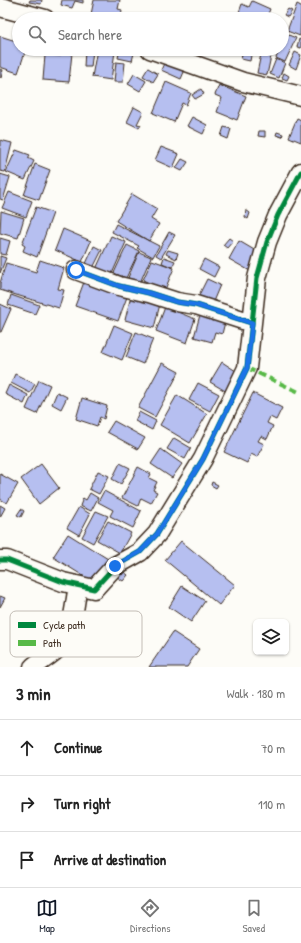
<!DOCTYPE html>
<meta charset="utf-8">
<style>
:root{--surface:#fff;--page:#f2f2f2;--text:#222;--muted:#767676;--line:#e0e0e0;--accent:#111827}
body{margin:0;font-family:"Patrick Hand",sans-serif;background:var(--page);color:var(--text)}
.controls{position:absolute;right:12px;bottom:12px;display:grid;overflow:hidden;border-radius:6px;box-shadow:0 1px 3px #0004}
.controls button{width:36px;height:36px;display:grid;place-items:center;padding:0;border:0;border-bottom:1px solid var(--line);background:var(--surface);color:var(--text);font:20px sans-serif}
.stop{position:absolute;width:12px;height:12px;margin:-9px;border:3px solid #1a73e8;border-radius:50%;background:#fff}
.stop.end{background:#1a73e8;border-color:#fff;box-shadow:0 1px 4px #0008}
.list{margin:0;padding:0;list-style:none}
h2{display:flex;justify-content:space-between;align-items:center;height:52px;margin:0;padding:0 16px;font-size:17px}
h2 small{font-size:13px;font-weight:400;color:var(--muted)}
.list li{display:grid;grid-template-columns:26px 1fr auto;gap:12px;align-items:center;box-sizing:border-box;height:56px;padding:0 16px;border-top:1px solid var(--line)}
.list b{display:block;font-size:15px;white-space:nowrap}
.list em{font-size:13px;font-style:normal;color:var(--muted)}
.icon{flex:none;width:22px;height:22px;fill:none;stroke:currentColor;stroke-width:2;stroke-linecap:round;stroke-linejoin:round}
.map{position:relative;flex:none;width:301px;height:667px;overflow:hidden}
.search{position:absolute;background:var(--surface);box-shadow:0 1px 3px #0004;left:12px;right:12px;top:12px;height:44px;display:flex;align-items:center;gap:10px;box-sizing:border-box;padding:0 14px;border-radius:22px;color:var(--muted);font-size:15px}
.sheet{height:220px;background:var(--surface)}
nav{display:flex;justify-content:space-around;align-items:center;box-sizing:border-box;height:56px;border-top:1px solid var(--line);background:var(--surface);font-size:11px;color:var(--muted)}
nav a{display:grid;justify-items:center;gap:2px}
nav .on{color:var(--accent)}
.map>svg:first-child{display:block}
.building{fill:#b6bff0;stroke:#3b2a1e}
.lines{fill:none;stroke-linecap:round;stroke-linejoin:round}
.street-casing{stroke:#3b2a1e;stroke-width:21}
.street{stroke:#fdfcf7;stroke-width:18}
.quiet{stroke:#58b947;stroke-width:4;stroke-dasharray:8 4;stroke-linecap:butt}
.cycleway-casing{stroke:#fdfcf7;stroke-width:8}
.cycleway{stroke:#00873e;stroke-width:5}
.route{stroke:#1a73e8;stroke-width:5}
.key{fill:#fdfcf7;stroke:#c3bdb6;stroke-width:1}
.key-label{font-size:11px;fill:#3b2a1e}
</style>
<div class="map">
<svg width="301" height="667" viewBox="0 0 301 667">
<rect width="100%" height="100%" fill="#fdfcf7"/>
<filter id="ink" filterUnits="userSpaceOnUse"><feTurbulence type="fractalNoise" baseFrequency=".025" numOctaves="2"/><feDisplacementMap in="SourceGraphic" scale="8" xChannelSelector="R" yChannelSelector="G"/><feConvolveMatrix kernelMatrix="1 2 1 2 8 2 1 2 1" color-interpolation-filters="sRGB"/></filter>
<g filter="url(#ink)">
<!-- building -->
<path class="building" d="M 30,0 L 42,0 L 41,4 L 29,2 Z
M 62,0 L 83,0 L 83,3 L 75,1 L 72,8 L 61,5 Z
M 94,0 L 120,0 L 118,9 L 122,10 L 121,19 L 90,19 Z
M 252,1 L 270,9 L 266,19 L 249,19 L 238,15 L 242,4 L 249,7 Z
M 297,4 L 301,6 L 300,36 L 287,31 Z
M 288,9 L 292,11 L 288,17 L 284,15 Z
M 170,13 L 178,15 L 176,19 L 168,18 Z
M 180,13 L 201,19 L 178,19 Z
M 286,34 L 296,38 L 285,62 L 276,58 L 280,49 L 282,49 Z
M 0,36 L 19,42 L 19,49 L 26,49 L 18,73 L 0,67 Z
M 299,39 L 301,40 L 301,48 L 297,47 Z
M 85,49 L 93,50 L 91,67 L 84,67 Z
M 97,49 L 115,51 L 111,80 L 92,77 Z
M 120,49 L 135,49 L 132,61 L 118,58 Z
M 243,49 L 252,50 L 250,61 L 241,59 Z
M 263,49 L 276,49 L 275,53 Z
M 61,52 L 72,53 L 69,82 L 43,80 L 45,55 L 61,56 Z
M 295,52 L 301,55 L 296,69 L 289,65 Z
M 261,54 L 271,56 L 267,75 L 257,73 Z
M 167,57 L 187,65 L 181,79 L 161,70 Z
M 276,59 L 285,63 L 279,78 L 270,74 Z
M 116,62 L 125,63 L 123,82 L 114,82 Z
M 148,68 L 158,74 L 153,82 L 143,76 Z
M 0,69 L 3,70 L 1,78 L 0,77 Z
M 284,73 L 289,76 L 287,80 L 282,78 Z
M 134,74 L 146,81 L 140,91 L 128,84 Z
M 166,82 L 191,93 L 186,105 L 182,103 L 174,122 L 153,113 Z
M 219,85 L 246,96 L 237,120 L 217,112 L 222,98 L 215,95 Z
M 201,89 L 204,94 L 195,99 L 192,95 Z
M 134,107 L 143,112 L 137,124 L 141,125 L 139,128 L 127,122 Z
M 192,117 L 207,125 L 203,134 L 187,126 Z
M 297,118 L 301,120 L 301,142 L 289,137 Z
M 224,127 L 231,129 L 228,139 L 221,136 Z
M 259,131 L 265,131 L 265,137 L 258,136 Z
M 277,132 L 283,134 L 282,137 L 276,135 Z
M 0,140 L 12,143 L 5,172 L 0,171 Z
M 161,147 L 179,154 L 173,168 L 155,160 Z
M 16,150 L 30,155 L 28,158 L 34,161 L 25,180 L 6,172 Z
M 182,159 L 188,162 L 182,171 L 176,168 Z
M 35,164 L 50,170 L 39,200 L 24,195 Z
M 0,174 L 10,177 L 3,200 L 0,199 Z
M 9,192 L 32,201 L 26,217 L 2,208 Z
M 132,194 L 157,209 L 151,219 L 159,224 L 149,241 L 116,221 Z
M 36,207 L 53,213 L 37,257 L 23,251 L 25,246 L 22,244 Z
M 246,210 L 250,213 L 248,219 L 245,217 Z
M 1,211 L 24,218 L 18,238 L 0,233 Z
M 116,224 L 159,246 L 153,257 L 137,248 L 139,246 L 112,232 Z
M 63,229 L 91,241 L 82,262 L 55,250 Z
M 169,232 L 175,235 L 161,258 L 156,255 Z
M 111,236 L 126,242 L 111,276 L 96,269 Z
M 0,238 L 10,241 L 6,255 L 0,254 Z
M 229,238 L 233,241 L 227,248 L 223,245 Z
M 239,241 L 261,254 L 250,271 L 229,259 Z
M 127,245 L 139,251 L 126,278 L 114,273 Z
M 94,246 L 102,250 L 91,272 L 84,268 Z
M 168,250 L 178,253 L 176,259 L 166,254 Z
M 139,252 L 151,257 L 139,285 L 127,280 Z
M 0,256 L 6,258 L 0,273 Z
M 164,257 L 175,261 L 172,267 L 162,263 Z
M 204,259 L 219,267 L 214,277 L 199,269 Z
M 40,260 L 64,268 L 58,289 L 64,290 L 59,308 L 0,290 L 0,283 L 6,263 L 36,272 Z
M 152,260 L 174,268 L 164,292 L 147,289 L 149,283 L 143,280 Z
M 207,279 L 220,285 L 212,304 L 198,297 Z
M 84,282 L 127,297 L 118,321 L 75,306 Z
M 132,292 L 161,300 L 154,328 L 125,320 Z
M 11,295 L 39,305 L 35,314 L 8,305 Z
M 0,304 L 11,309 L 1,332 L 0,332 Z
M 165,307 L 195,319 L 187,343 L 156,331 Z
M 201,311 L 226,318 L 222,334 L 215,332 L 212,342 L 194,337 Z
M 114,325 L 133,333 L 122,360 L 103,352 Z
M 136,332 L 153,339 L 143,364 L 126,357 Z
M 222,362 L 239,373 L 227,392 L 210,382 Z
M 162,363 L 179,372 L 155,417 L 138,408 Z
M 15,374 L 35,384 L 30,393 L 11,383 Z
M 39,380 L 50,385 L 37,414 L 26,409 Z
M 198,383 L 219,394 L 210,411 L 189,400 Z
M 9,385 L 28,395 L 24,404 L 5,394 Z
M 57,392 L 67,397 L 61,409 L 52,404 Z
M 253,393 L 282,408 L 276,420 L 270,417 L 267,423 L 273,426 L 267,439 L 261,436 L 258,441 L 264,444 L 257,457 L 251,454 L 247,463 L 224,452 Z
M 177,395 L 207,414 L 190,443 L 160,425 Z
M 82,398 L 107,406 L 104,419 L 100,417 L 97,426 L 76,419 Z
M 139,412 L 156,421 L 152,430 L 135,421 Z
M 114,421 L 145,438 L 138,449 L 107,432 Z
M 174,438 L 191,448 L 185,459 L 167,449 Z
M 161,449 L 182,464 L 172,478 L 151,464 Z
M 120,463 L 130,468 L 121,484 L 112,479 Z
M 41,464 L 59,488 L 39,504 L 21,479 Z
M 138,467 L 151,474 L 149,478 L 157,482 L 153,490 L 157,492 L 151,503 L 141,498 L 138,506 L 122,498 Z
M 98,471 L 109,476 L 99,494 L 89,489 Z
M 0,474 L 18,484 L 7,503 L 0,499 Z
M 212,482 L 218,485 L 216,488 L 211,485 Z
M 104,491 L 141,511 L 133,528 L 110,516 L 113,510 L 98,502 Z
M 90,493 L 98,498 L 91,511 L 80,506 L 83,498 L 86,500 Z
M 0,505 L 5,508 L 0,517 Z
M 79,507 L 90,514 L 79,535 L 67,528 Z
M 21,509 L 24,511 L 21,517 L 17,515 Z
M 96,511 L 108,516 L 93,543 L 82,537 Z
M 108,521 L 131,533 L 120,553 L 97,540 Z
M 68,534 L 108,559 L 93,582 L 53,557 Z
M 181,541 L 235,585 L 219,605 L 165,560 Z
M 124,572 L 128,575 L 123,581 L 117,577 L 120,573 L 122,575 Z
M 182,586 L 205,601 L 191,622 L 169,607 Z
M 0,596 L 5,598 L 0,607 Z
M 173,632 L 199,649 L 187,667 L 149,667 Z"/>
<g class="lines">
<!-- street casing -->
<g class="street-casing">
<path id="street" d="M 0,7 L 45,19
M 150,49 L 243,82 L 301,96
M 76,270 L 119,286 L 149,293 L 177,302 L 196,305 L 252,323
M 0,560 L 7,560 L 63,582 L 94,589 L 115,566 L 140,552 L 157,534 L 203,459 L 247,368 L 257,278 L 267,242 L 278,215 L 301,172
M 33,667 C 42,660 53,654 60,646 C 74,631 74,605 78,586"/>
</g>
<!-- street -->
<use href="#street" class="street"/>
<!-- quiet -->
<path class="quiet" d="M 247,368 L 301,393"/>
<!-- cycleway casing -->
<g class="cycleway-casing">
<path id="cycleway" d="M 76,270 L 119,286 L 149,293 L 177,302 L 196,305 L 252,323
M 0,560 L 7,560 L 63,582 L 94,589 L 115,566 L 140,552 L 157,534 L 203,459 L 247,368 L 257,278 L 267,242 L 278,215 L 301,172"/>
</g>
<!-- cycleway -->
<use href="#cycleway" class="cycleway"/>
</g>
</g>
<g class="lines" filter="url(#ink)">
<!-- route -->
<path class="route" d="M 76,270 L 119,286 L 149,293 L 177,302 L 196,305 L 252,323 L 247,368 L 203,459 L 157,534 L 140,552 L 115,566"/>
</g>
<!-- legend -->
<rect x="10" y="611" width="132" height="46" rx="6" class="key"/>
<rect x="18" y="622" width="18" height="6" fill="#00873e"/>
<rect x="18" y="640" width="18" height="6" fill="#58b947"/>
<g class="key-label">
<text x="43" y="629">Cycle path</text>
<text x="43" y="647">Path</text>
</g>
</svg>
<div class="controls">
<button><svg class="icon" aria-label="layers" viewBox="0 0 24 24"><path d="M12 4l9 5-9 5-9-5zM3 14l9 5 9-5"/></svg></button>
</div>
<div class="stop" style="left:76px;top:270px"></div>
<div class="stop end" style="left:115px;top:566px"></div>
<div class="search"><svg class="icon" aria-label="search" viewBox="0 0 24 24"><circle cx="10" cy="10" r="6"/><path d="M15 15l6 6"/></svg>Search here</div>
</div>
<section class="sheet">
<h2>3 min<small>Walk · 180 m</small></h2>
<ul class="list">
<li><svg class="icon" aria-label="ahead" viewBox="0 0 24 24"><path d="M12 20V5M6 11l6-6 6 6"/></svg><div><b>Continue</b></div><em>70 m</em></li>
<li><svg class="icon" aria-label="right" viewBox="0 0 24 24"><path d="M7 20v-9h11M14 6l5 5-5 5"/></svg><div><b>Turn right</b></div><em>110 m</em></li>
<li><svg class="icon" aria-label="arrive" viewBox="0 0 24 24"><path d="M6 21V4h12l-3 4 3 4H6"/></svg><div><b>Arrive at destination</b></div></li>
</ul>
</section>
<nav>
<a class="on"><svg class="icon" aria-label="map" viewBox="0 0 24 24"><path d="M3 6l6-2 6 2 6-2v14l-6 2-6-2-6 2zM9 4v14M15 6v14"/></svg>Map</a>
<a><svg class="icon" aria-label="directions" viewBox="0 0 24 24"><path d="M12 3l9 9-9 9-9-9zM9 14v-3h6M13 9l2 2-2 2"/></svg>Directions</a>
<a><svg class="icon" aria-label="saved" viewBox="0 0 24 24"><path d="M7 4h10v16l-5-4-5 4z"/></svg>Saved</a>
</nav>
